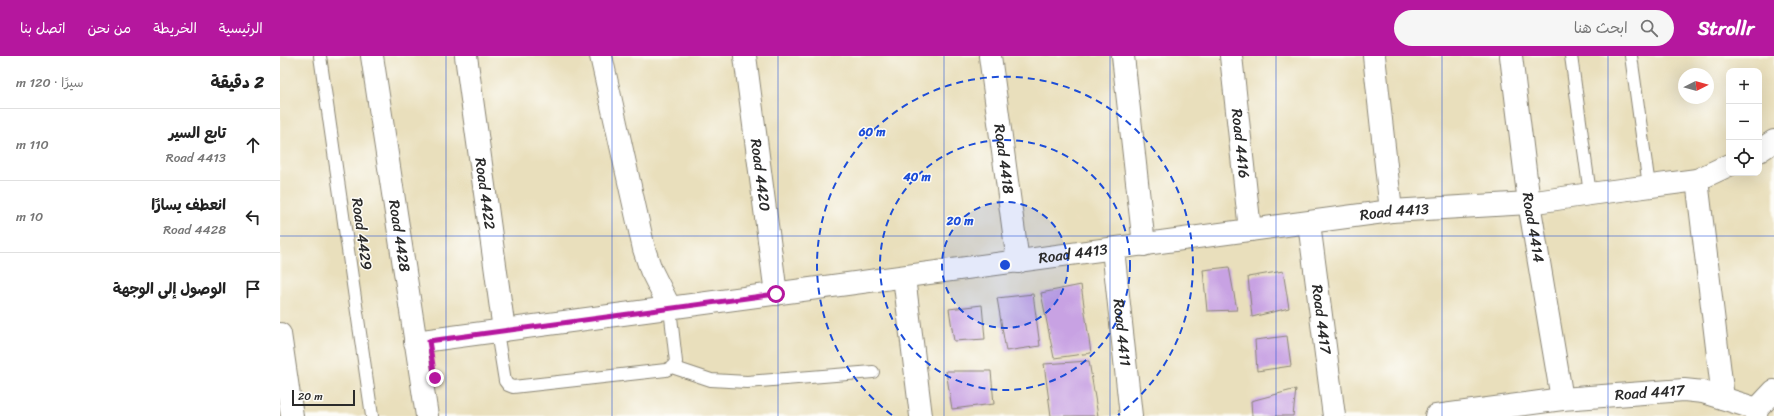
<!DOCTYPE html>
<html lang="ar">
<meta charset="utf-8">
<style>
:root{--surface:#fff;--page:#f6f6f6;--text:#222;--muted:#767676;--line:#e0e0e0;--accent:#b5179e}
body{margin:0;font-family:Sriracha,"Playpen Sans Arabic",sans-serif;background:var(--page);color:var(--text);direction:rtl}
.controls{position:absolute;right:12px;top:12px;display:grid;overflow:hidden;border-radius:8px;box-shadow:0 4px 16px #0002}
.controls button{width:36px;height:36px;display:grid;place-items:center;padding:0;border:0;border-bottom:1px solid var(--line);background:var(--surface);color:var(--text);font:20px sans-serif}
.compass{position:absolute;left:1398px;top:12px;width:36px;height:36px;border-radius:50%;background:var(--surface);box-shadow:0 4px 16px #0002;rotate:84deg}
.scale{position:absolute;left:12px;bottom:10px;width:63px;box-sizing:border-box;padding-left:4px;border:2px solid #2b2b2b;border-top:0;font-size:11px;line-height:14px;white-space:nowrap;color:#2b2b2b;-webkit-text-stroke:3px #fdfcf7;paint-order:stroke}
.stop{position:absolute;width:12px;height:12px;margin:-9px;border:3px solid #b5179e;border-radius:50%;background:#fff}
.stop.end{background:#b5179e;border-color:#fff;box-shadow:0 1px 4px #0008}
.list{margin:0;padding:0;list-style:none}
h2{display:flex;justify-content:space-between;align-items:center;height:52px;margin:0;padding:0 16px;font-size:17px}
h2 small{font-size:13px;font-weight:400;color:var(--muted)}
.list li{display:grid;grid-template-columns:26px 1fr auto;gap:12px;align-items:center;box-sizing:border-box;height:72px;padding:0 16px;border-top:1px solid var(--line)}
.list b{display:block;font-size:15px;white-space:nowrap}
.list p{margin:0;font-size:13px;white-space:nowrap;color:var(--muted)}
.list em{font-size:13px;font-style:normal;color:var(--muted)}
.icon{flex:none;width:22px;height:22px;fill:none;stroke:currentColor;stroke-width:2;stroke-linecap:round;stroke-linejoin:round}
.map{position:relative;flex:none;width:1494px;height:360px;overflow:hidden;direction:ltr}
header{display:flex;align-items:center;gap:24px;box-sizing:border-box;height:56px;padding:0 20px;background:var(--accent);color:#fff}
header strong{font-size:19px}
nav{display:flex;gap:22px;margin-inline-start:auto;font-size:14px}
.search{width:280px;height:36px;background:var(--page);display:flex;align-items:center;gap:10px;box-sizing:border-box;padding:0 14px;border-radius:22px;color:var(--muted);font-size:15px}
main{display:flex}
aside{flex:1;background:var(--surface)}
.map>svg:first-child{display:block}
.building{fill:#c8a2e3}
.lines{fill:none;stroke-linecap:round;stroke-linejoin:round}
.lane-casing{stroke:#8a8574;stroke-width:14}
.street-casing{stroke:#8a8574;stroke-width:24}
.lane{stroke:#fff;stroke-width:12}
.street{stroke:#fff;stroke-width:22}
.route{stroke:#b5179e;stroke-width:5}
.grid{fill:none;stroke:#1d4ed8;stroke-width:1;stroke-opacity:0.55}
.ring{fill:none;stroke:#1d4ed8;stroke-width:2;stroke-dasharray:7 5}
.labels{text-anchor:middle;dominant-baseline:central;stroke-width:3;stroke-linejoin:round;paint-order:stroke}
.street-label{font-size:15px;fill:#2b2b2b;stroke:#fdfcf7}
.centre{fill:#1d4ed8;stroke:#fdfcf7;stroke-width:2}
.ring-label{font-size:12px;text-anchor:middle;font-weight:bold;fill:#1d4ed8;stroke:#fdfcf7;stroke-width:3;stroke-linejoin:round;paint-order:stroke}
</style>
<header>
<strong>Strollr</strong>
<div class="search"><svg class="icon" aria-label="search" viewBox="0 0 24 24"><circle cx="10" cy="10" r="6"/><path d="M15 15l6 6"/></svg>ابحث هنا</div>
<nav><a>الرئيسية</a><a>الخريطة</a><a>من نحن</a><a>اتصل بنا</a></nav>
</header>
<main>
<div class="map">
<svg width="1494" height="360" viewBox="0 0 1494 360">
<rect width="100%" height="100%" fill="#fdfcf7"/>
<filter id="ink" filterUnits="userSpaceOnUse"><feTurbulence type="fractalNoise" baseFrequency=".025" numOctaves="2"/><feDisplacementMap in="SourceGraphic" scale="8" xChannelSelector="R" yChannelSelector="G"/><feConvolveMatrix kernelMatrix="1 2 1 2 8 2 1 2 1" color-interpolation-filters="sRGB"/></filter>
<filter id="wash" filterUnits="userSpaceOnUse"><feTurbulence type="fractalNoise" baseFrequency=".012" numOctaves="4" result="noise"/><feDisplacementMap in="SourceGraphic" scale="16" xChannelSelector="R" yChannelSelector="G"/><feGaussianBlur stdDeviation="0.9" result="paint"/><feColorMatrix in="noise" values="0 0 0 0 0 0 0 0 0 0 0 0 0 0 0 0 0 1.4 0 .05"/><feComposite in="paint" operator="in"/></filter>
<g filter="url(#wash)">
<rect width="100%" height="100%" fill="#e9dfbc"/>
<g id="blocks">
<!-- building -->
<path class="building" d="M 949,211 L 957,254 L 927,255 L 923,214 Z
M 1003,215 L 1009,252 L 972,261 L 968,221 Z
M 801,229 L 811,297 L 774,302 L 761,237 Z
M 753,238 L 760,290 L 726,295 L 717,242 Z
M 702,249 L 705,283 L 674,285 L 669,253 Z
M 1007,280 L 1011,310 L 977,315 L 975,284 Z
M 809,305 L 818,360 L 771,360 L 764,308 Z
M 666,315 L 711,315 L 714,348 L 672,353 Z
M 1016,333 L 1013,360 L 972,360 L 971,345 Z"/>
</g>
</g>
<g filter="url(#ink)">
<use href="#blocks" fill-opacity="0" stroke="#8a8574" stroke-width="1"/>
<g class="lines">
<!-- lane casing -->
<g class="lane-casing">
<path id="lane" d="M 40,0 L 92,360
M 1291,0 L 1310,138
M 1351,0 L 1369,130
M 217,276 L 225,325 L 228,329 L 233,331 L 386,314 L 392,311 L 396,306 L 390,252
M 392,311 L 431,324 L 467,326 L 593,316"/>
</g>
<!-- street casing -->
<g class="street-casing">
<g id="street">
<path id="s1" d="M 92,0 L 147,360"/>
<path id="s2" d="M 186,0 L 224,274"/>
<path d="M 321,0 L 364,193 L 371,214 L 390,252"/>
<path id="s3" d="M 465,0 L 496,238"/>
<path id="s4" d="M 710,0 L 738,206"/>
<path d="M 843,0 L 864,189"/>
<path id="s5" d="M 951,0 L 970,174"/>
<path d="M 1094,0 L 1111,155"/>
<path id="s6" d="M 1231,0 L 1249,147 L 1282,343"/>
<path d="M 1479,95 L 1494,85"/>
<path d="M 1417,124 L 1443,342"/>
<path id="s7" d="M 1029,167 L 1054,360"/>
<path id="s8" d="M 833,193 L 851,360"/>
<path d="M 624,221 L 641,360"/>
<path d="M 0,278 L 12,360"/>
<path id="s9" d="M 135,286 L 1111,155 L 1249,147 L 1310,138 L 1417,124 L 1449,109"/>
<path id="s10" d="M 1156,360 L 1282,343 L 1404,334 L 1423,336 L 1477,353"/>
<path d="M 1476,360 L 1477,353 L 1494,335"/>
</g>
</g>
<!-- lane -->
<use href="#lane" class="lane"/>
<!-- street -->
<use href="#street" class="street"/>
</g>
</g>
<g class="lines" filter="url(#ink)">
<!-- route -->
<path class="route" d="M 155,322 L 149,285 L 496,238"/>
</g>
<!-- grid -->
<path class="grid" d="M 166,0 L 166,360M 332,0 L 332,360M 498,0 L 498,360M 664,0 L 664,360M 830,0 L 830,360M 996,0 L 996,360M 1162,0 L 1162,360M 1328,0 L 1328,360M 0,180 L 1494,180"/>
<!-- distance rings -->
<circle cx="725" cy="209" r="63" fill="#1d4ed8" fill-opacity=".12"/>
<g class="ring">
<circle cx="725" cy="209" r="63"/>
<circle cx="725" cy="209" r="125"/>
<path d="M612 359A188 188 0 1 1 838 359"/>
</g>
<g class="labels">
<!-- street labels -->
<g class="street-label">
<text stroke="none"><textPath href="#s5" startOffset="88">Road 4416</textPath></text>
<text stroke="none"><textPath href="#s4" startOffset="104">Road 4418</textPath></text>
<text stroke="none"><textPath href="#s3" startOffset="120">Road 4420</textPath></text>
<text stroke="none"><textPath href="#s2" startOffset="139">Road 4422</textPath></text>
<text stroke="none"><textPath href="#s9" startOffset="988">Road 4413</textPath></text>
<text stroke="none"><textPath href="#s6" startOffset="173">Road 4414</textPath></text>
<text transform="translate(82 178) rotate(82)">Road 4429</text>
<text stroke="none"><textPath href="#s1" startOffset="182">Road 4428</textPath></text>
<text stroke="none"><textPath href="#s9" startOffset="664">Road 4413</textPath></text>
<text stroke="none"><textPath href="#s7" startOffset="97">Road 4417</textPath></text>
<text stroke="none"><textPath href="#s8" startOffset="84">Road 4411</textPath></text>
<text stroke="none"><textPath href="#s10" startOffset="215">Road 4417</textPath></text>
</g>
</g>
<circle cx="725" cy="209" r="6" class="centre"/>
<g class="ring-label">
<text x="592" y="80">60 m</text>
<text x="637" y="125">40 m</text>
<text x="680" y="169">20 m</text>
</g>
</svg>
<div class="controls">
<button>+</button>
<button>−</button>
<button><svg class="icon" aria-label="locate" viewBox="0 0 24 24"><circle cx="12" cy="12" r="6"/><path d="M12 2v4M12 18v4M2 12h4M18 12h4"/></svg></button>
</div>
<svg class="compass" viewBox="-18 -18 36 36"><path d="M0-13l5 13h-10z" fill="#e53935"/><path d="M0 13l5-13h-10z" fill="#767676"/></svg>
<div class="scale">20 m</div>
<div class="stop" style="left:496px;top:238px"></div>
<div class="stop end" style="left:155px;top:322px"></div>
</div>
<aside>
<h2>2 دقيقة<small>سيرًا · 120 m</small></h2>
<ul class="list">
<li><svg class="icon" aria-label="ahead" viewBox="0 0 24 24"><path d="M12 20V5M6 11l6-6 6 6"/></svg><div><b>تابع السير</b><p>Road 4413</p></div><em>110 m</em></li>
<li><svg class="icon" aria-label="left" viewBox="0 0 24 24"><path d="M17 20v-9H6M10 6l-5 5 5 5"/></svg><div><b>انعطف يسارًا</b><p>Road 4428</p></div><em>10 m</em></li>
<li><svg class="icon" aria-label="arrive" viewBox="0 0 24 24"><path d="M6 21V4h12l-3 4 3 4H6"/></svg><div><b>الوصول إلى الوجهة</b></div></li>
</ul>
</aside>
</main>
